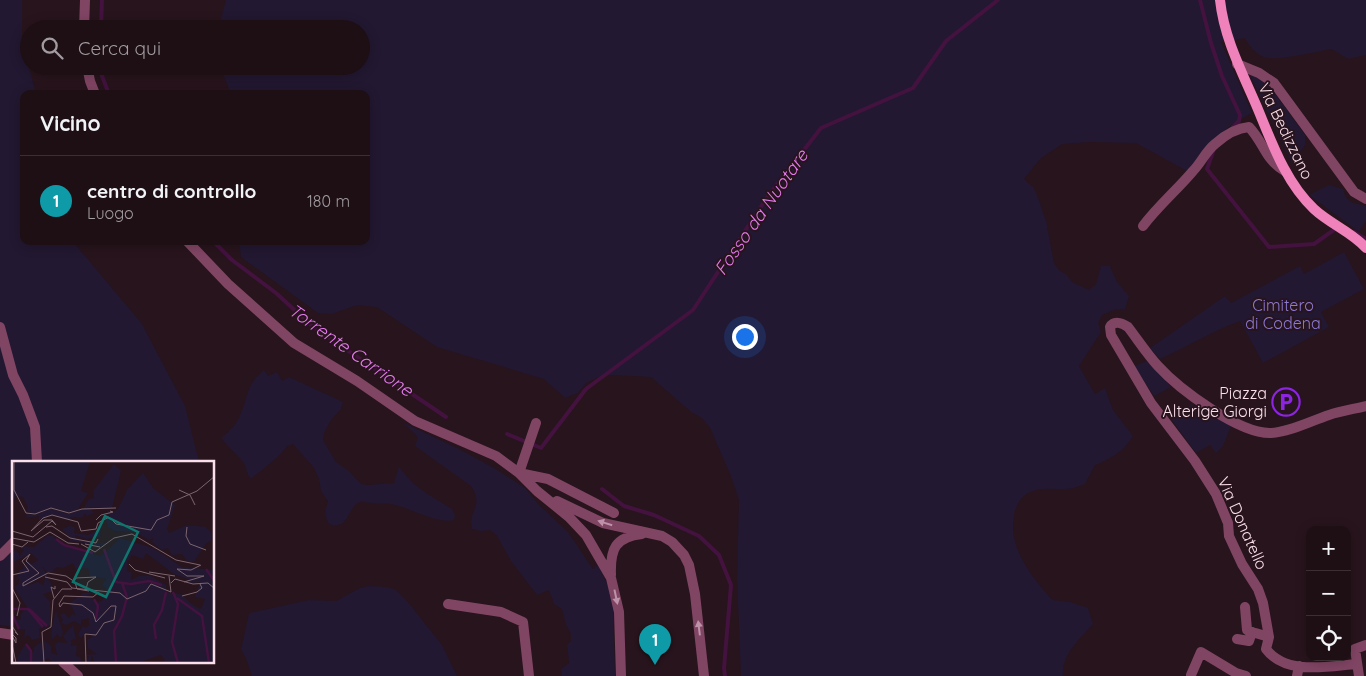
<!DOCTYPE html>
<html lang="it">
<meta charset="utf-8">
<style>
:root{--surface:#1e0f15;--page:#2b1d22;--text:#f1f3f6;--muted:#a19ca0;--line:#3c2f34;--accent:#1a73e8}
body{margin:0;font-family:Quicksand,sans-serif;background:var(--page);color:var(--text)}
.controls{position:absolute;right:15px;bottom:15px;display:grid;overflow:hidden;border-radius:10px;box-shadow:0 2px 12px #0003}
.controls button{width:45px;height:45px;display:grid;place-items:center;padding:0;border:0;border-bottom:1px solid var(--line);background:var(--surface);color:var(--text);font:25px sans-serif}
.you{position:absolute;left:744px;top:336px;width:18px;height:18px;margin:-12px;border:4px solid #fff;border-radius:50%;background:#1a73e8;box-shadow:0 0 0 8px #1a73e833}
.badge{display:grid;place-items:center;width:32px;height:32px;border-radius:50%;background:var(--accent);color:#fff;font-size:16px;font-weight:700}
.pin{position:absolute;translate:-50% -41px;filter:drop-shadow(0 1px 2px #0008)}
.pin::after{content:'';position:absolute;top:26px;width:18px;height:15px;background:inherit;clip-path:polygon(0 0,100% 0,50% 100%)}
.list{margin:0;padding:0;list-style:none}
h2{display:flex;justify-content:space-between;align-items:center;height:65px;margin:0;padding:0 20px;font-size:21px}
h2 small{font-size:16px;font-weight:400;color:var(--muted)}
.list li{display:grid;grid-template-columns:32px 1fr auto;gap:15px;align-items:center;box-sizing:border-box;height:90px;padding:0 20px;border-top:1px solid var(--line)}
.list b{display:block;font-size:19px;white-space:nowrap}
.list p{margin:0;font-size:16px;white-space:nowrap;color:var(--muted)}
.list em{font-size:16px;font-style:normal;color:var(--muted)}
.icon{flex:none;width:28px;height:28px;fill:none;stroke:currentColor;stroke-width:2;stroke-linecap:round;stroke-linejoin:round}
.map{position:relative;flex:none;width:1366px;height:676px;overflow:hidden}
.search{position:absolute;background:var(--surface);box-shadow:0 2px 12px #0003;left:20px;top:20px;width:350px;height:55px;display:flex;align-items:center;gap:12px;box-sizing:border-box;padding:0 18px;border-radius:28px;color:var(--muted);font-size:19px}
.panel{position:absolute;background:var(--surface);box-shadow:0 2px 12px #0003;left:20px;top:90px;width:350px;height:155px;border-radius:10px}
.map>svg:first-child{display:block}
.green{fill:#221831}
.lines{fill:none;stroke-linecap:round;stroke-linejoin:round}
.stream{stroke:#43123f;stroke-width:4}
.street{stroke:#814564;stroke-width:10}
.secondary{stroke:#ef82bb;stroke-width:10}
.oneway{fill:#be92a8}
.labels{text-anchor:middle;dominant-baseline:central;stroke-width:4;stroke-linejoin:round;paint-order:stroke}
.street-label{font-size:16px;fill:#fbdfeb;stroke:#28141c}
.park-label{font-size:16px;fill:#8c7ad5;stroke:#28141c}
.poi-label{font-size:16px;fill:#fbdfeb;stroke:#28141c;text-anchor:end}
.water-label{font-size:18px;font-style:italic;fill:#e47aee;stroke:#28141c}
.inset-river{fill:none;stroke:#43123f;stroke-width:2.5}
.inset-road{fill:none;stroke:#7c656f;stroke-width:1}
.view{fill:#0f766e;fill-opacity:0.15;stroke:#0f766e;stroke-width:2.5}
.inset-edge{fill:none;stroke:#fbdfeb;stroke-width:2.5}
</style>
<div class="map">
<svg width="1366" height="676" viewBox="0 0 1366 676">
<rect width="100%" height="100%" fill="#28141c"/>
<!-- green -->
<path class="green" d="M 0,0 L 22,0 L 22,41 L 36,94 L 24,94 L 24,241 L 74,241 L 75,244 L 142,324 L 185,406 L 199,462 L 14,462 L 14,627 L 0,625 Z
M 226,0 L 1366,0 L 1366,55 L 1348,59 L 1332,49 C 1318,51 1276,62 1264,57 C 1256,54 1249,46 1245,38 L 1221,42 L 1252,113 C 1221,129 1208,145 1187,171 L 1136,143 L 1090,142 L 1062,144 L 1040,159 L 1024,179 L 1033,187 L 1037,195 L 1046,221 L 1054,263 L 1059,270 L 1067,275 L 1072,282 L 1089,290 L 1096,284 L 1101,266 L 1110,266 L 1117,282 L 1129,296 L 1125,309 L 1116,309 L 1102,315 L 1098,323 L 1101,332 L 1079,366 L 1095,394 L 1105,388 L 1113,410 L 1133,436 C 1125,451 1110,459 1095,465 L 1085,484 C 1079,486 1073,489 1066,489 C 1054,489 1040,487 1028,493 C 1020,498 1016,506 1014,515 C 1008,549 1031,575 1052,600 L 1070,602 L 1088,608 L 1093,624 C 1080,639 1061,655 1063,676 L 741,676 L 737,578 L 739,500 L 731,476 L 710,428 L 702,418 L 691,412 L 651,377 L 612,375 L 599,377 L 586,383 L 578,393 L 565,398 L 544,379 L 437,347 L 377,307 L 357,305 L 332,314 L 318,313 L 241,257 L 239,241 L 366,241 L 366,94 L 231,94 L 220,66 L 361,66 L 361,29 L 218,29 Z
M 1249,73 L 1268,84 L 1305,135 L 1305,145 L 1292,164 Z
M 1329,185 L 1343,189 C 1347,204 1352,202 1366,206 L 1366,220 L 1359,232 L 1309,195 Z
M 1344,252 L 1364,289 L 1321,312 L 1329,327 L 1263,363 L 1240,321 C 1212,331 1187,347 1160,359 L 1150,348 L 1225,296 L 1231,303 L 1300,266 L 1304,274 Z
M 1147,361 L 1171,387 L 1154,396 L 1134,366 Z
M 264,370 L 268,376 L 277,372 L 282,381 L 289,377 L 343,402 L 341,409 L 331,420 L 324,433 L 323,440 L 336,462 L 350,472 L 361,484 L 367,485 L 394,483 L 399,466 C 411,486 433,497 452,509 L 455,515 L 454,520 C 439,525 408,507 391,504 C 385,503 378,504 372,503 C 368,503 364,501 360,502 C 347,506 350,531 329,524 C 324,516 325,510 328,501 L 321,491 L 319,479 L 314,468 L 293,444 L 287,446 L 280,455 L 251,479 C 246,474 247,469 244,463 C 240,457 226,445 221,438 C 227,433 233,428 237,421 C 249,401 243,387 264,370 Z
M 1191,404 L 1231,426 L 1223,446 L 1216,453 L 1210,445 L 1196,453 L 1171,419 Z
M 402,422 L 459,449 L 494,468 L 525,488 L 538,504 L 568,532 L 593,569 L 598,565 L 609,588 L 613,606 L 615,676 L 562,676 L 561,669 L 569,663 L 567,644 L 571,641 L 571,634 L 566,625 L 562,609 L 554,604 L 549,590 L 537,595 L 511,561 L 497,536 L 490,530 L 481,531 L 472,529 C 467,509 485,508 471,486 L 415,446 L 418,437 Z
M 369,586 L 387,587 L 396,590 L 408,602 L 442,645 L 457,676 L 252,676 L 246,658 L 241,650 L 249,613 L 309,600 L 336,601 L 360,588 Z"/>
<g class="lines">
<!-- stream -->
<path class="stream" d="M 1200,0 L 1211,43 L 1222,76 L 1240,115 L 1239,121 L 1233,127
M 101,29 L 102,0
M 101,66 L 102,76 L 109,94
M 1214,149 L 1207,169 L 1269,247 L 1314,244 L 1338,227
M 1354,232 L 1366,239
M 213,241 L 232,260 L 276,293 L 313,327 L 446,417
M 507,434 L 541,448 L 586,389 L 693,310 L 768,196 L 821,128 L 913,88 L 946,41 L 998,0
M 602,489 L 624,506 L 654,515 L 699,536 L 719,555 L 731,585 L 724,668 L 725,676"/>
<!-- street -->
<path class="street" d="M 84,29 L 85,0
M 1237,64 L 1259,73 L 1274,83 L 1354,192 L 1366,199
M 87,66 L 90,81 L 95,94
M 1143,226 C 1158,206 1177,190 1193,171 C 1201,163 1206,151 1215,144 C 1225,135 1236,128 1249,127 C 1265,144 1264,159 1286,172
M 187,241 L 228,284 L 294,343 L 357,381 L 415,421 L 496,456 L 519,473 L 537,491 L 569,517 L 586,535 L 611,578 L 619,612 L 621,676
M 0,327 L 13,375 L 23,395 L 35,427 L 37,462
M 536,423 L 519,473 L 548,479 L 614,513
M 557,501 L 603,523 L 662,536 L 672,542 L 684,555 L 689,565 L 695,594 L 704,676
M 0,556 L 14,542
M 611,575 C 610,549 615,537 642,534
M 448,604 L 501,612 L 523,622 L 529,676
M 1245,607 L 1247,630 L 1252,632
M 0,633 L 14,635
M 1237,639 L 1249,641 L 1252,632 L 1269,637
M 63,662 L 78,676
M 1357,664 C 1329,666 1286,676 1266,649 L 1269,637 L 1263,603 L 1258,589 L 1242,564 L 1229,536 L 1228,523 L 1216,494 L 1195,461 L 1151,403 L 1111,335 L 1110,327 C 1114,320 1122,323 1128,327 C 1138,340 1147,354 1158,366 C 1179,389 1239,434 1271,433 C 1290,432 1311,421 1329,415 C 1341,411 1354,409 1366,406
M 1191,675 L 1201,652 L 1236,673 L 1246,676
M 1297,676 L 1299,666
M 1359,676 L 1355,649 L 1366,645"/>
<!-- secondary -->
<path class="secondary" d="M 1220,0 C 1224,38 1242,72 1257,107 C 1272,143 1286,183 1314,209 C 1330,224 1352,232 1366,248"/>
</g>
<!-- one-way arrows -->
<defs><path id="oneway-solid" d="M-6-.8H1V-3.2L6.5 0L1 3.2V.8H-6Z" transform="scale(1.25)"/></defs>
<g class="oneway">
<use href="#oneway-solid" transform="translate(605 523) rotate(-163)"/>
<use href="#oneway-solid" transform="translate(616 597) rotate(78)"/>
<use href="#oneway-solid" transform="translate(699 628) rotate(-97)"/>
</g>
<!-- icons -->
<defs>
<g id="parking-ring" transform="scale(1.4375)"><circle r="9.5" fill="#28141c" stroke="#8d23e3" stroke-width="1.5"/><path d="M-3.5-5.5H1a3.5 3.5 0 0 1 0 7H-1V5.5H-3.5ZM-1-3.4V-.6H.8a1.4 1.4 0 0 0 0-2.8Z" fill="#8d23e3"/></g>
</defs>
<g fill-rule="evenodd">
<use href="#parking-ring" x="1286" y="402"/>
</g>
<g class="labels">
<!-- street labels -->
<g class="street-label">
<text transform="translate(1286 131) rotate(64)">Via Bedizzano</text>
<text transform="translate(1243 523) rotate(66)">Via Donatello</text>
</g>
<!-- park labels -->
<g class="park-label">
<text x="1283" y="305">Cimitero<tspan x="1283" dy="18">di Codena</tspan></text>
</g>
<!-- poi labels -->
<g class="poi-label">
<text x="1267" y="393">Piazza<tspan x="1267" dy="18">Alterige Giorgi</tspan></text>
</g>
<!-- water labels -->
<g class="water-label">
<text transform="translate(761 212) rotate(-55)">Fosso da Nuotare</text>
<text transform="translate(351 350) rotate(35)">Torrente Carrione</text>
</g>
</g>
<!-- overview -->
<g transform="translate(12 461)">
<rect width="202" height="202" fill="#28141c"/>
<path d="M 0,0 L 78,0 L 69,30 L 76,32 L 66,48 L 58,52 L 43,47 L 22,53 L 14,50 L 16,47 L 11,36 L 3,35 L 4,40 L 1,36 ZM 102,3 L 109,10 L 100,47 L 77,46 L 82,52 L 75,55 L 73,52 L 70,57 L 59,56 L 58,60 L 40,53 L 27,60 L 27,55 L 14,57 L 15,53 L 23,54 L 39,48 L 57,53 L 71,48 L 77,38 L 82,37 L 81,30 ZM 131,12 L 142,28 L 163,44 L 155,68 L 157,72 L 175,64 L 194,66 L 200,73 L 199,80 L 194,82 L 182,101 L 175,100 L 170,93 L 160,94 L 156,87 L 150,89 L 140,81 L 141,77 L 137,79 L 123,71 L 102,70 L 96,66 L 94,58 L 98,55 L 94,49 L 101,51 L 106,48 L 115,29 ZM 57,65 L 63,66 L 62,72 L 76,74 L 89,67 L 88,76 L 74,78 L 63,74 L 63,78 L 85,83 L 95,81 L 90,85 L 55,79 L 61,79 L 50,68 ZM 35,75 L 41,75 L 52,85 L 89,95 L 108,77 L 141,87 L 170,106 L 203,109 L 202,202 L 134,202 L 153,200 L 149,194 L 125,202 L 83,202 L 80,195 L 78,202 L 74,202 L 77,196 L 74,194 L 85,193 L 76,187 L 75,179 L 81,176 L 74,171 L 69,177 L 66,174 L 70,165 L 74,167 L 77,164 L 77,157 L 69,159 L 69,164 L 62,160 L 54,164 L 49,162 L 51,159 L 48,154 L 52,152 L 57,157 L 60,153 L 64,155 L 58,142 L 71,132 L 81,131 L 75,135 L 85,141 L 90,140 L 95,129 L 90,124 L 94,118 L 78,115 L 76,107 L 64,108 L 61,102 L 51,107 L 44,106 L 40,111 L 35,111 L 30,105 L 36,116 L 31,115 L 14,125 L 26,121 L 31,124 L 34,116 L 39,122 L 40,130 L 31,133 L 38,141 L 38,164 L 27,168 L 28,177 L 20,179 L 16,174 L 12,177 L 13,168 L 8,168 L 3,158 L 9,159 L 8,154 L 15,146 L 2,126 L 7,123 L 7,117 L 3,121 L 8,109 L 12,108 L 10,105 L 15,106 L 14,99 L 20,103 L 26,99 L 19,92 L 2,101 L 0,92 L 3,89 L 7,92 L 8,88 L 7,96 L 12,89 L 8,85 L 22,86 ZM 134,92 L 162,113 L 178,119 L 177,122 L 188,121 L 183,136 L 193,138 L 190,146 L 188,148 L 180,143 L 169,133 L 154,131 L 154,124 L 139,115 L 127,115 L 119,119 L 120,111 L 115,110 L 115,101 L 120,94 L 131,98 ZM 44,149 L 51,171 L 49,177 L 45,173 L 40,179 L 39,172 ZM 61,164 L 64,178 L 59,179 L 59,185 L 65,184 L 64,195 L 68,196 L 70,202 L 41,202 L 36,197 L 28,202 L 6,202 L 5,196 L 13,184 L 21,192 L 22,186 L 29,181 L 33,190 L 32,179 L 39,185 L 39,192 L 45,194 L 43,184 L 46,181 L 55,182 L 51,175 Z" fill="#221831" fill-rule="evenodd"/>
<path class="inset-river" d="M 44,78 L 52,84 L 81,92M 92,88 L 104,121 L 119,123 L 137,120 L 150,124M 194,108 L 203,121M 161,131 L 166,143 L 160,181 L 166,202M 165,137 L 190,155 L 197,202M 82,138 L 86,145 L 84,158M 0,148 L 16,148 L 31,166M 17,148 L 35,165M 0,153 L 7,168M 144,178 L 142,164 L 150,149 L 154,131M 14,183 L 19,190 L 19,202M 104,201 L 102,170 L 110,155 L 115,136 L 110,122"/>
<path class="inset-road" d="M 2,0 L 2,29 L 14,52 L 23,53 L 39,47 L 57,52 L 70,48 L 104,47M 167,29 L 178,34 L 183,44M 84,59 L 89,54 L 101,51 L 98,50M 34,66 L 40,65 L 58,77 L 84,82 L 86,78M 175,66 L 174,75 L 178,83 L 194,89M 0,70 L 21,76 L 40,60 L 44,64 L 40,59 L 32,59 L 19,70 L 31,57 L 40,54 L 66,61 L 69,70 L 84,68 L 86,62 L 97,56 L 104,63 L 139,69 L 145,59 L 157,54 L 160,41 L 185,30 L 203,15M 0,77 L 22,81 L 38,71 L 56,82 L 67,83M 0,83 L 10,86 L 16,81M 69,83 L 83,91 L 102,77 L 120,73 L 164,99 L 188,104M 73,83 L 88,86M 117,103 L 123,109 L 153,117M 137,111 L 163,115M 0,114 L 17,110 L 10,100 L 18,93 L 14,100 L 27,112 L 11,122 L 11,125 L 36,112 L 54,115 L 63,121 L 65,128 L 77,130M 33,116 L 55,121 L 60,127 L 108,132 L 115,138 L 134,130 L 139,123 L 159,131 L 157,115M 62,120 L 64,117 L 84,116 L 76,121 L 74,128M 172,121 L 192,115 L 175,115 L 165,108 L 179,109 L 189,104M 159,122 L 163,118 L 181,123 L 196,122 L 203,128M 0,127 L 8,142 L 5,155M 170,135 L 185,131 L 190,127 L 188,123M 42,137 L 39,126 L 43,128 L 43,125M 41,139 L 50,128 L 60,128M 47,143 L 48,146 L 51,142 L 70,144 L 81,152 L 84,161 L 99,145 L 104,145 L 102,159 L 92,162 L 84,174 L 73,173 L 74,202M 47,143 L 52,135 L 81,136 L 87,131M 0,165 L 6,174 L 3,171M 0,173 L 4,177 L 4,182 L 0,175M 0,183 L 4,202M 32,202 L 30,171 L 39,166 L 41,139"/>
<path class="view" d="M 93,55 L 126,71 L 94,136 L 61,121 Z"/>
<rect width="202" height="202" class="inset-edge"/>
</g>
</svg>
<div class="controls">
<button>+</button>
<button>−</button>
<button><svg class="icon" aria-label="locate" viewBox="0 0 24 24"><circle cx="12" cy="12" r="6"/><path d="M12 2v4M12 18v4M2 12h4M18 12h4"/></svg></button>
</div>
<div class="you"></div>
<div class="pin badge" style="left:655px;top:665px;background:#0f9aa8">1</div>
<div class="search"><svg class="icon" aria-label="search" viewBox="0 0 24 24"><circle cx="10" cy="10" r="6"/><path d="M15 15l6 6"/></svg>Cerca qui</div>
<section class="panel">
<h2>Vicino<small></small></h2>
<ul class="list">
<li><span class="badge" style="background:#0f9aa8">1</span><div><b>centro di controllo</b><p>Luogo</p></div><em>180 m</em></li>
</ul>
</section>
</div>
